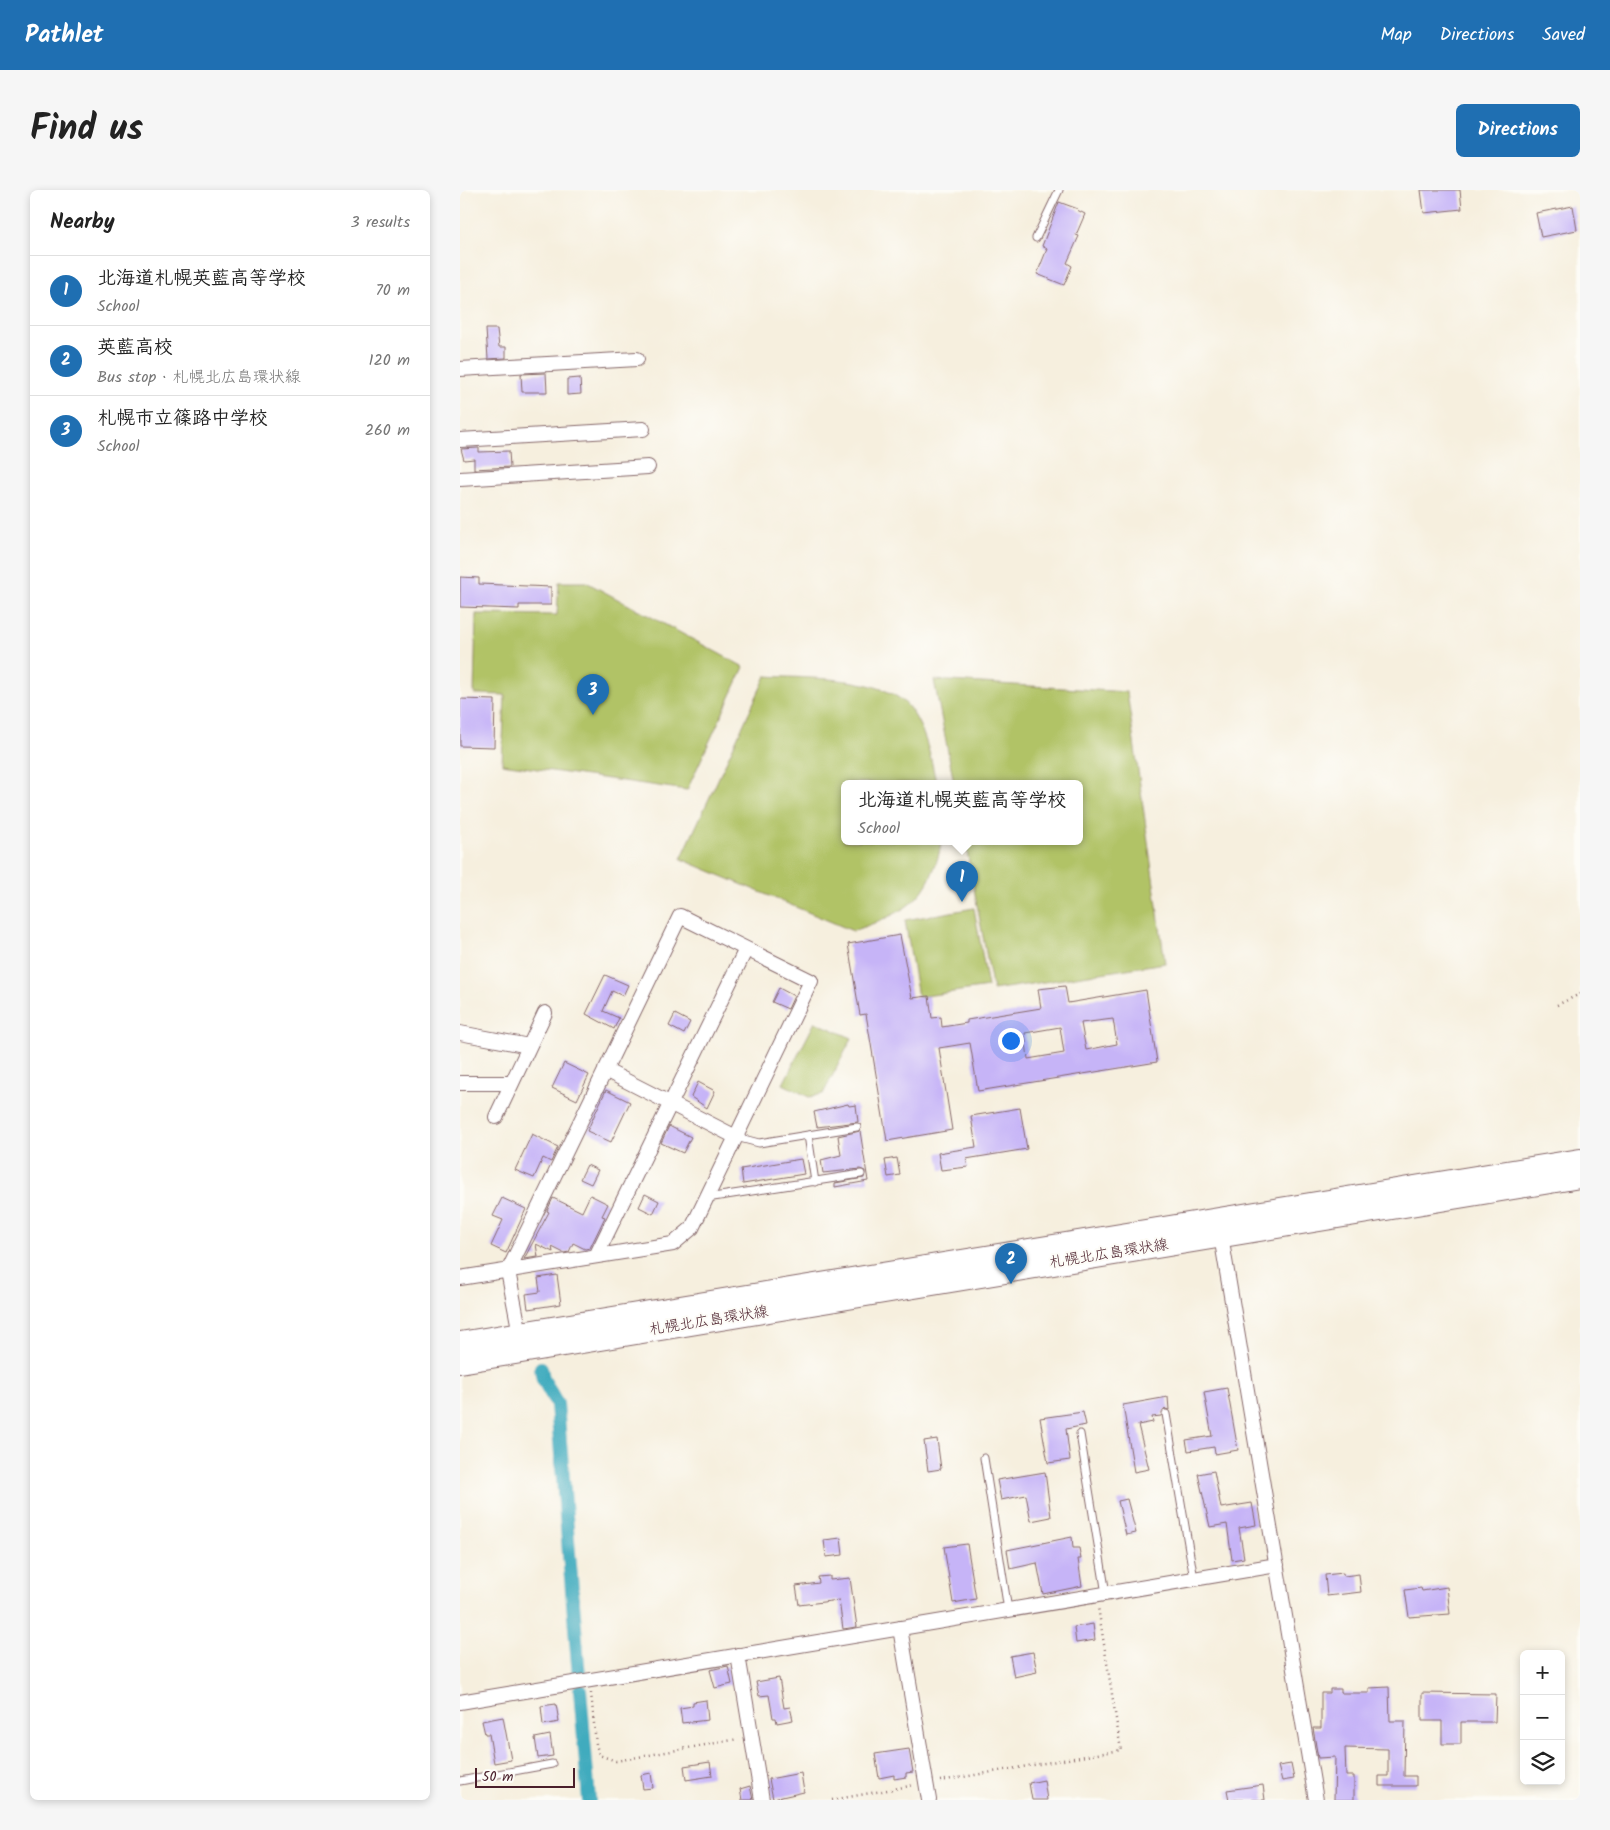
<!DOCTYPE html>
<meta charset="utf-8">
<style>
:root{--surface:#fff;--page:#f6f6f6;--text:#222;--muted:#767676;--line:#e0e0e0;--accent:#1f6fb2}
body{margin:0;font-family:Kalam,"Klee One",sans-serif;background:var(--page);color:var(--text)}
.controls{position:absolute;right:15px;bottom:15px;display:grid;overflow:hidden;border-radius:8px;box-shadow:0 2px 8px #0003}
.controls button{width:45px;height:45px;display:grid;place-items:center;padding:0;border:0;border-bottom:1px solid var(--line);background:var(--surface);color:var(--text);font:25px sans-serif}
.scale{position:absolute;left:15px;bottom:12px;width:100px;box-sizing:border-box;padding-left:5px;border:2px solid #4a1f2b;border-top:0;font-size:14px;line-height:18px;white-space:nowrap;color:#4a1f2b;-webkit-text-stroke:4px #fdfcf7;paint-order:stroke}
.you{position:absolute;left:550px;top:850px;width:18px;height:18px;margin:-12px;border:4px solid #fff;border-radius:50%;background:#1a73e8;box-shadow:0 0 0 8px #1a73e833}
.badge{display:grid;place-items:center;width:32px;height:32px;border-radius:50%;background:var(--accent);color:#fff;font-size:16px;font-weight:700}
.pin{position:absolute;translate:-50% -41px;filter:drop-shadow(0 1px 2px #0008)}
.pin::after{content:'';position:absolute;top:26px;width:18px;height:15px;background:inherit;clip-path:polygon(0 0,100% 0,50% 100%)}
.popup{position:absolute;left:381px;top:590px;width:242px;height:65px;box-sizing:border-box;display:grid;place-content:center;border-radius:8px;background:var(--surface);filter:drop-shadow(0 1px 4px #0005);font-size:16px;white-space:nowrap;color:var(--muted)}
.popup b{font-size:19px;color:var(--text)}
.popup::after{content:'';position:absolute;left:50%;top:100%;margin-left:-10px;border:10px solid transparent;border-top-color:var(--surface)}
.list{margin:0;padding:0;list-style:none}
h2{display:flex;justify-content:space-between;align-items:center;height:65px;margin:0;padding:0 20px;font-size:21px}
h2 small{font-size:16px;font-weight:400;color:var(--muted)}
.list li{display:grid;grid-template-columns:32px 1fr auto;gap:15px;align-items:center;box-sizing:border-box;height:70px;padding:0 20px;border-top:1px solid var(--line)}
.list b{display:block;font-size:19px;white-space:nowrap}
.list p{margin:0;font-size:16px;white-space:nowrap;color:var(--muted)}
.list em{font-size:16px;font-style:normal;color:var(--muted)}
.icon{flex:none;width:28px;height:28px;fill:none;stroke:currentColor;stroke-width:2;stroke-linecap:round;stroke-linejoin:round}
.map{position:relative;flex:none;width:1120px;height:1610px;overflow:hidden;border-radius:8px}
header{display:flex;align-items:center;gap:30px;box-sizing:border-box;height:70px;padding:0 25px;background:var(--accent);color:#fff}
header strong{font-size:24px}
nav{display:flex;gap:28px;margin-inline-start:auto;font-size:18px}
.intro{display:flex;align-items:center;justify-content:space-between;box-sizing:border-box;height:120px;padding:0 30px}
h1{margin:0;font-size:35px}
.button{padding:12px 22px;border-radius:8px;background:var(--accent);color:#fff;font-size:18px;font-weight:700}
main{display:flex;gap:30px;padding:0 30px}
aside{flex:1;background:var(--surface);border-radius:8px;box-shadow:0 2px 8px #0003}
.map>svg:first-child{display:block}
.garden{fill:#b1c366;stroke:#7e7148}
.lines{fill:none;stroke-linecap:round;stroke-linejoin:round}
.canal{stroke:#3fabbe;stroke-width:14}
.building{fill:#c6b4f7;fill-rule:evenodd}
.lane-casing{stroke:#86686a;stroke-width:9}
.street-casing{stroke:#86686a;stroke-width:16}
.primary-casing{stroke:#86686a;stroke-width:24}
.path{stroke:#86686a;stroke-width:2.5;stroke-dasharray:1 4;stroke-linecap:butt}
.lane{stroke:#fff;stroke-width:7}
.street{stroke:#fff;stroke-width:14}
.primary{stroke:#fff;stroke-width:22}
.labels{text-anchor:middle;dominant-baseline:central;stroke-width:4;stroke-linejoin:round;paint-order:stroke}
.street-label{font-size:15px;fill:#4a1f2b;stroke:#fdfcf7}
</style>
<header>
<strong>Pathlet</strong>
<nav><a>Map</a><a>Directions</a><a>Saved</a></nav>
</header>
<div class="intro"><h1>Find us</h1><a class="button">Directions</a></div>
<main>
<aside>
<h2>Nearby<small>3 results</small></h2>
<ul class="list">
<li><span class="badge">1</span><div><b>北海道札幌英藍高等学校</b><p>School</p></div><em>70 m</em></li>
<li><span class="badge">2</span><div><b>英藍高校</b><p>Bus stop · 札幌北広島環状線</p></div><em>120 m</em></li>
<li><span class="badge">3</span><div><b>札幌市立篠路中学校</b><p>School</p></div><em>260 m</em></li>
</ul>
</aside>
<div class="map">
<svg width="1120" height="1610" viewBox="0 0 1120 1610">
<rect width="100%" height="100%" fill="#fdfcf7"/>
<filter id="ink" filterUnits="userSpaceOnUse"><feTurbulence type="fractalNoise" baseFrequency=".02" numOctaves="2"/><feDisplacementMap in="SourceGraphic" scale="10" xChannelSelector="R" yChannelSelector="G"/><feConvolveMatrix kernelMatrix="1 2 1 2 8 2 1 2 1" color-interpolation-filters="sRGB"/></filter>
<filter id="wash" filterUnits="userSpaceOnUse"><feTurbulence type="fractalNoise" baseFrequency=".0096" numOctaves="4" result="noise"/><feDisplacementMap in="SourceGraphic" scale="20" xChannelSelector="R" yChannelSelector="G"/><feGaussianBlur stdDeviation="1.12" result="paint"/><feColorMatrix in="noise" values="0 0 0 0 0 0 0 0 0 0 0 0 0 0 0 0 0 1.4 0 .05"/><feComposite in="paint" operator="in"/></filter>
<g filter="url(#wash)">
<rect width="100%" height="100%" fill="#f6efde"/>
<!-- garden -->
<path class="garden" d="M 99,392 L 126,392 L 284,477 L 227,600 L 42,574 L 45,505 L 14,504 L 16,424 L 97,425 Z
M 306,486 C 346,489 427,484 451,520 C 466,542 471,568 476,593 L 384,593 L 384,651 L 482,651 C 469,711 448,721 393,741 L 221,669 Z
M 474,490 L 667,502 L 705,773 L 533,800 L 505,651 L 620,651 L 620,593 L 494,593 Z
M 514,718 L 528,797 L 458,807 L 445,730 Z
M 355,832 L 392,848 L 363,904 L 349,907 L 323,894 Z"/>
<g class="lines">
<!-- canal -->
<path class="canal" d="M 81,1178 L 83,1189 L 97,1214 L 119,1487
M 120,1500 L 129,1610"/>
</g>
<g id="blocks">
<!-- building -->
<path class="building" d="M 961,0 L 1000,0 L 1002,19 L 964,23 Z
M 599,12 L 618,19 L 617,20 L 625,24 L 616,45 L 619,46 L 607,73 L 612,76 L 604,95 L 577,84 L 587,59 L 582,56 Z
M 1113,16 L 1117,40 L 1081,47 L 1076,23 Z
M 26,139 L 37,139 L 39,157 L 46,157 L 46,168 L 28,169 Z
M 86,183 L 87,202 L 62,202 L 61,184 Z
M 120,188 L 121,204 L 107,205 L 107,189 Z
M 19,258 L 19,262 L 49,261 L 50,277 L 14,279 L 14,269 L 4,270 L 1,259 Z
M 0,387 L 19,388 L 19,394 L 91,397 L 91,415 L 59,415 L 59,419 L 0,417 Z
M 0,509 L 35,510 L 34,557 L 0,556 Z
M 440,745 L 452,808 L 469,806 L 472,828 L 481,827 L 482,837 L 507,833 L 507,830 L 581,818 L 578,799 L 605,796 L 608,813 L 686,800 L 697,872 L 518,901 L 510,853 L 479,858 L 492,940 L 427,951 L 406,824 L 400,825 L 388,754 ZM 653,829 L 657,854 L 626,860 L 621,833 ZM 600,837 L 604,863 L 568,869 L 565,843 Z
M 145,785 L 168,795 L 163,806 L 152,801 L 143,821 L 159,828 L 154,839 L 126,824 Z
M 319,798 L 334,806 L 328,819 L 312,812 Z
M 215,824 L 230,832 L 224,844 L 209,836 Z
M 104,873 L 129,885 L 117,910 L 92,898 Z
M 238,892 L 255,901 L 247,918 L 231,907 Z
M 146,900 L 170,912 L 151,952 L 127,941 Z
M 388,914 L 389,916 L 396,915 L 398,932 L 357,937 L 354,922 Z
M 560,918 L 567,959 L 506,969 L 508,977 L 481,980 L 478,963 L 516,957 L 511,926 Z
M 209,936 L 231,947 L 223,963 L 201,953 Z
M 400,941 L 408,991 L 375,997 L 375,993 L 404,988 L 405,981 L 400,979 L 363,983 L 361,970 L 381,965 L 378,946 Z
M 72,944 L 98,957 L 91,972 L 83,968 L 74,988 L 55,980 Z
M 437,968 L 440,985 L 428,987 L 425,970 Z
M 341,969 L 344,984 L 283,994 L 281,979 Z
M 127,975 L 138,980 L 131,994 L 120,989 Z
M 185,1004 L 199,1011 L 193,1024 L 179,1017 Z
M 130,1005 L 148,1014 L 142,1026 L 145,1027 L 130,1058 L 125,1059 L 113,1053 L 109,1062 L 104,1063 L 92,1057 L 93,1062 L 76,1054 L 78,1067 L 64,1069 L 89,1022 L 87,1021 L 93,1008 L 122,1022 Z
M 42,1008 L 66,1019 L 46,1063 L 31,1056 L 43,1030 L 33,1026 Z
M 97,1085 L 101,1114 L 68,1119 L 66,1104 L 80,1102 L 78,1088 Z
M 767,1198 L 778,1260 L 755,1264 L 754,1257 L 728,1261 L 726,1250 L 752,1246 L 744,1202 Z
M 708,1207 L 709,1220 L 705,1219 L 701,1226 L 692,1227 L 693,1232 L 678,1235 L 689,1279 L 674,1282 L 663,1215 Z
M 623,1222 L 626,1235 L 606,1239 L 610,1270 L 588,1273 L 580,1228 Z
M 477,1249 L 481,1279 L 468,1281 L 464,1251 Z
M 754,1281 L 761,1318 L 792,1313 L 796,1335 L 779,1338 L 784,1368 L 772,1370 L 767,1334 L 750,1337 L 738,1284 Z
M 585,1282 L 591,1327 L 571,1331 L 566,1305 L 541,1310 L 537,1290 Z
M 667,1309 L 676,1343 L 666,1345 L 658,1311 Z
M 612,1347 L 613,1358 L 619,1358 L 621,1369 L 618,1369 L 622,1396 L 583,1404 L 577,1373 L 550,1379 L 547,1360 Z
M 381,1348 L 383,1365 L 366,1367 L 364,1350 Z
M 507,1354 L 516,1409 L 493,1413 L 484,1357 Z
M 883,1383 L 884,1386 L 899,1384 L 901,1402 L 867,1406 L 865,1385 Z
M 370,1386 L 370,1390 L 390,1388 L 397,1437 L 383,1439 L 379,1410 L 339,1415 L 336,1396 L 359,1393 L 358,1387 Z
M 987,1397 L 990,1424 L 949,1427 L 945,1400 L 961,1398 L 962,1401 Z
M 633,1434 L 635,1450 L 616,1453 L 614,1437 Z
M 573,1462 L 577,1482 L 554,1487 L 550,1466 Z
M 268,1476 L 272,1494 L 255,1498 L 250,1480 Z
M 319,1488 L 324,1518 L 330,1517 L 333,1530 L 317,1533 L 316,1528 L 313,1528 L 309,1505 L 299,1506 L 296,1492 Z
M 929,1497 L 930,1531 L 945,1531 L 944,1586 L 956,1586 L 956,1596 L 919,1596 L 919,1586 L 928,1586 L 928,1559 L 885,1558 L 886,1586 L 894,1586 L 894,1610 L 874,1610 L 875,1567 L 858,1568 L 853,1538 L 861,1538 L 861,1503 L 870,1503 L 870,1499 L 881,1499 L 881,1503 L 909,1503 L 909,1498 Z
M 962,1503 L 1036,1504 L 1035,1532 L 1001,1532 L 1001,1554 L 982,1554 L 982,1531 L 962,1531 Z
M 246,1510 L 248,1530 L 222,1533 L 220,1518 L 233,1516 L 233,1512 Z
M 96,1514 L 99,1532 L 83,1535 L 81,1516 Z
M 43,1527 L 51,1570 L 34,1573 L 29,1544 L 25,1544 L 22,1531 Z
M 90,1545 L 93,1566 L 78,1568 L 75,1548 Z
M 449,1559 L 453,1582 L 446,1583 L 446,1587 L 434,1589 L 434,1585 L 419,1588 L 415,1564 Z
M 250,1572 L 252,1586 L 226,1590 L 224,1576 Z
M 831,1574 L 834,1589 L 822,1591 L 818,1576 Z
M 191,1583 L 193,1598 L 183,1599 L 181,1585 Z
M 341,1583 L 344,1602 L 313,1609 L 309,1589 Z
M 584,1590 L 587,1610 L 572,1610 L 569,1593 Z
M 803,1595 L 805,1610 L 769,1610 L 767,1600 Z
M 290,1596 L 293,1610 L 282,1610 L 280,1599 Z"/>
</g>
</g>
<g filter="url(#ink)">
<use href="#blocks" fill-opacity="0" stroke="#86686a" stroke-width="1"/>
<g class="lines">
<!-- lane casing -->
<g class="lane-casing">
<path id="lane" d="M 576,48 L 599,0
M 348,945 L 355,992
M 276,947 L 299,953 L 397,937
M 247,1008 L 401,984
M 706,1224 L 734,1389
M 620,1244 L 646,1404
M 524,1268 L 548,1420
M 0,1591 L 92,1574"/>
</g>
<!-- street casing -->
<g class="street-casing">
<path id="street" d="M 0,179 L 177,169
M 0,250 L 183,239
M 0,289 L 188,277
M 0,843 L 69,856
M 145,880 L 276,947
M 0,893 L 52,893
M 36,927 L 85,823
M 761,1046 L 856,1610
M 136,1066 L 286,759
M 0,1088 L 213,1054 L 232,1038 L 351,791 L 220,726 L 48,1081 L 60,1144
M 440,1438 L 469,1610
M 278,1465 L 302,1610
M 0,1512 L 817,1375"/>
</g>
<!-- primary casing -->
<g class="primary-casing">
<path id="primary" d="M 0,1153 L 1120,970
M 0,1172 L 1120,987"/>
</g>
<!-- path -->
<path class="path" d="M 1097,815 L 1120,804
M 131,1503 L 136,1554 L 139,1565 L 156,1571 L 278,1549
M 480,1591 L 661,1560 L 638,1417
M 372,1610 L 455,1595"/>
<!-- lane -->
<use href="#lane" class="lane"/>
<!-- street -->
<use href="#street" class="street"/>
<!-- primary -->
<use href="#primary" class="primary"/>
</g>
</g>
<g class="labels">
<!-- street labels -->
<g class="street-label">
<text transform="translate(649 1064) rotate(-9)">札幌北広島環状線</text>
<text transform="translate(249 1131) rotate(-9)">札幌北広島環状線</text>
</g>
</g>
</svg>
<div class="controls">
<button>+</button>
<button>−</button>
<button><svg class="icon" aria-label="layers" viewBox="0 0 24 24"><path d="M12 4l9 5-9 5-9-5zM3 14l9 5 9-5"/></svg></button>
</div>
<div class="scale">50 m</div>
<div class="you"></div>
<div class="pin badge" style="left:502px;top:712px">1</div>
<div class="popup"><b>北海道札幌英藍高等学校</b>School</div>
<div class="pin badge" style="left:551px;top:1094px">2</div>
<div class="pin badge" style="left:133px;top:525px">3</div>
</div>
</main>
